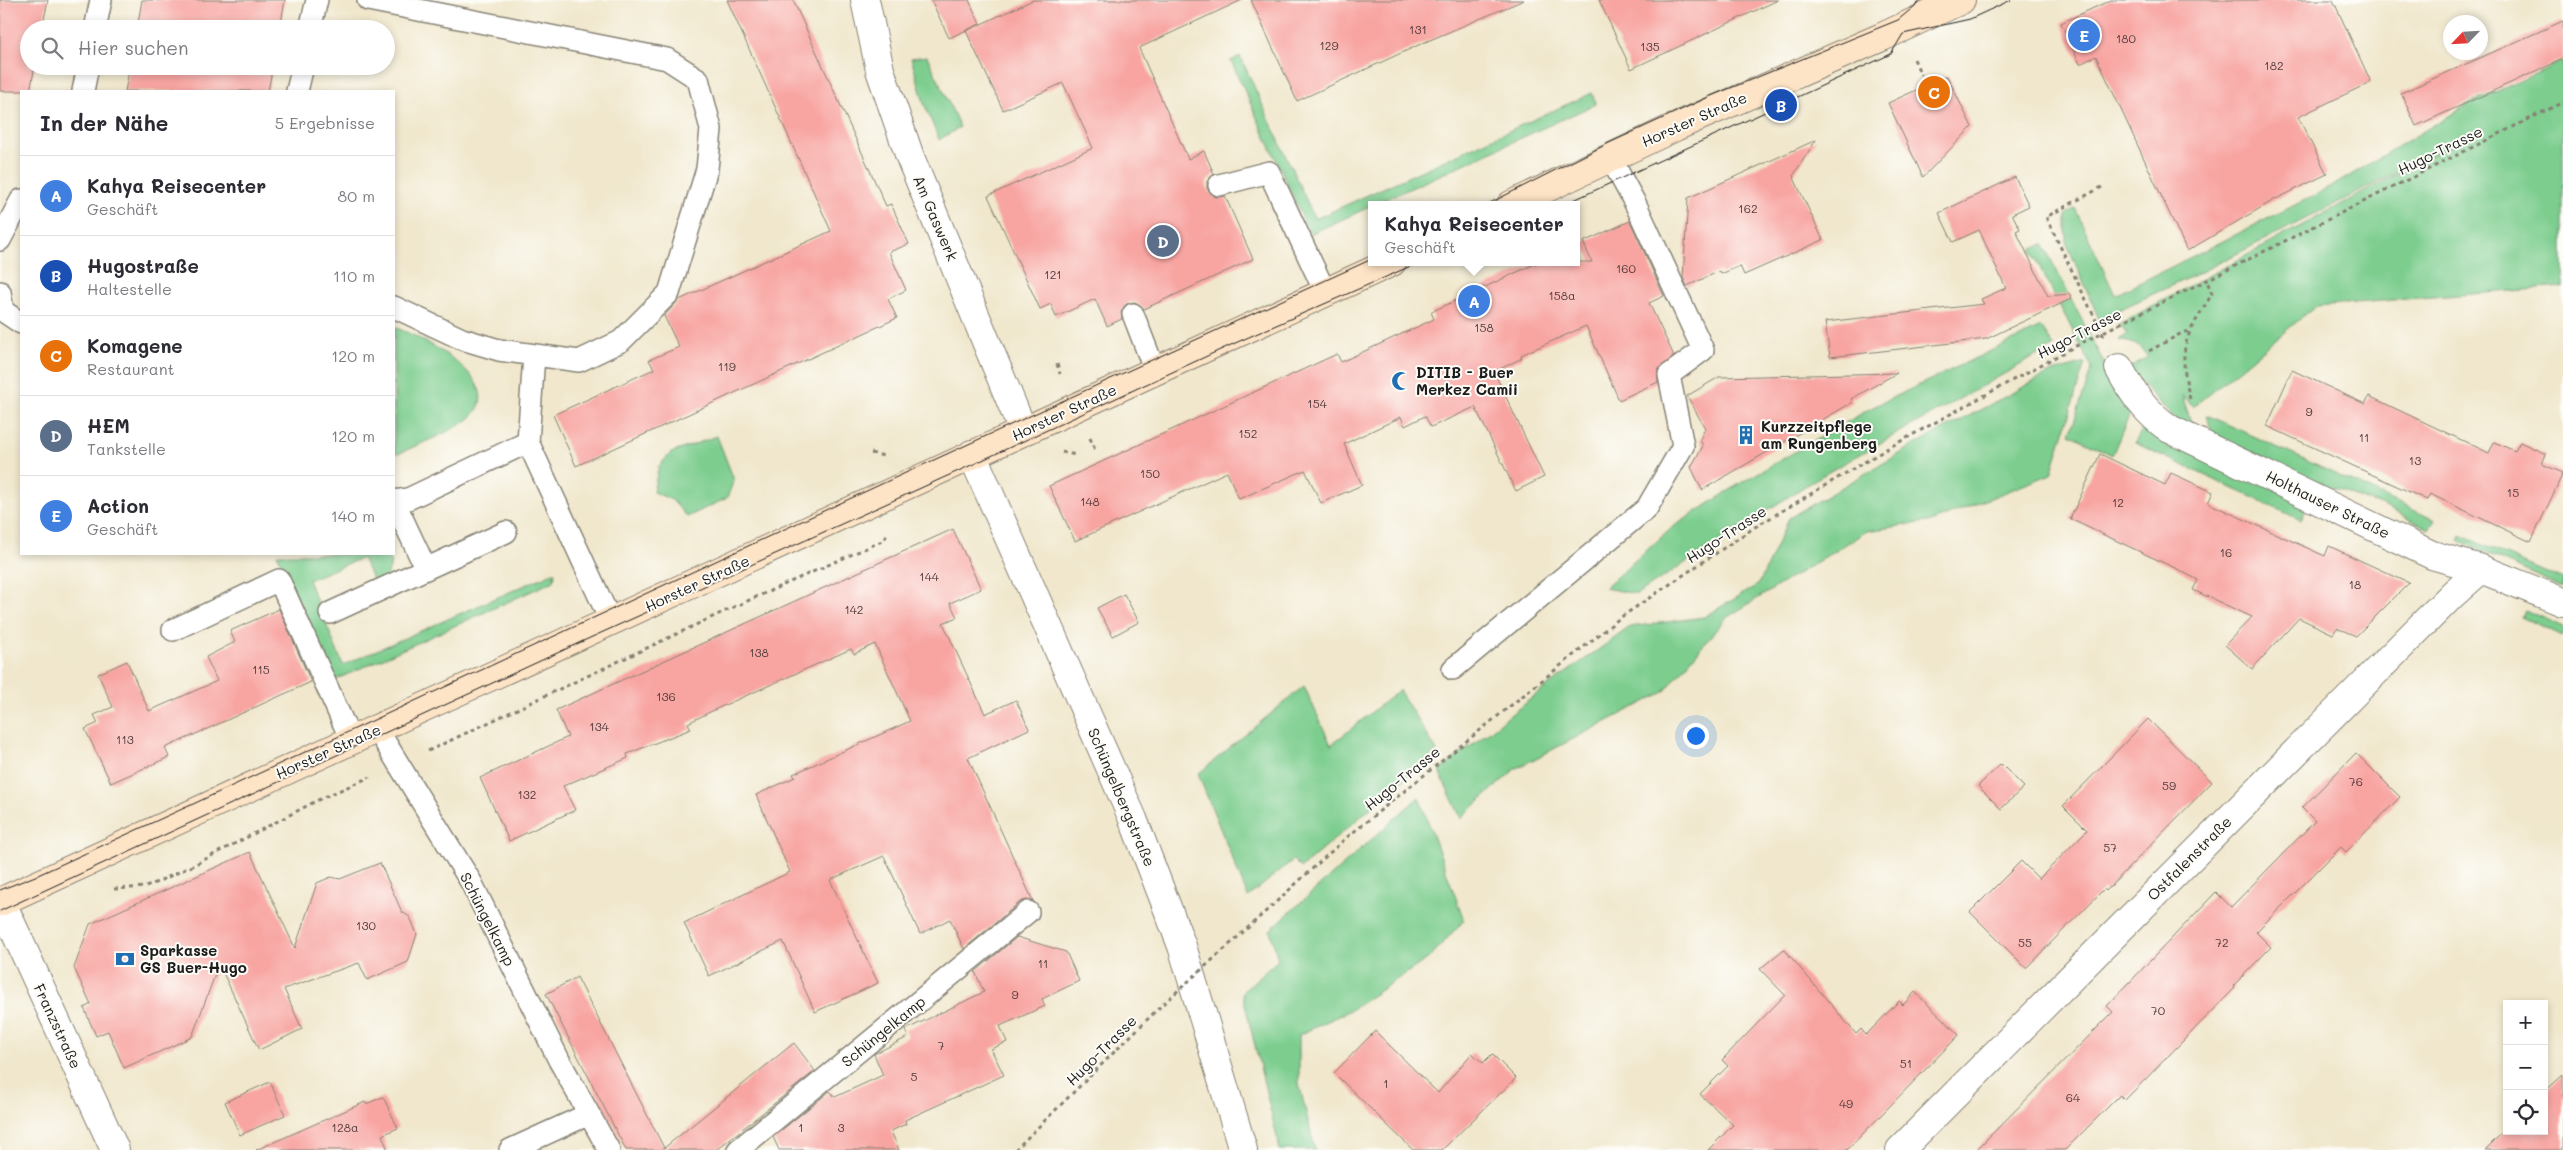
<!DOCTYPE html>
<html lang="de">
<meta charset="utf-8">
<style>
:root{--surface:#fff;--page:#f7f7f7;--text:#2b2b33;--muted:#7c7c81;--line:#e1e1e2;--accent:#2563eb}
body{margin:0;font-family:Mali,sans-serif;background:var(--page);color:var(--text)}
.controls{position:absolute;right:15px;bottom:15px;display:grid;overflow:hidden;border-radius:0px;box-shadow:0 2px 8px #0003}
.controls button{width:45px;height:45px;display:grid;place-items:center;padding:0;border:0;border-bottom:1px solid var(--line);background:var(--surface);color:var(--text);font:25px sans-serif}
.compass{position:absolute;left:2443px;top:15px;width:45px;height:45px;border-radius:50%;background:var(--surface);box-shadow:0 2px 8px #0003;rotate:245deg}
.you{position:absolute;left:1695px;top:735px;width:18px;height:18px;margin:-12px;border:4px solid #fff;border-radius:50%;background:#1a73e8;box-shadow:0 0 0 8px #1a73e833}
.badge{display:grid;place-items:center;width:32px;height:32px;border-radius:50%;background:var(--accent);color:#fff;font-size:16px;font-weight:700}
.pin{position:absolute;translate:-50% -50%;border:2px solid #fff;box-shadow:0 1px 5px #0006}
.popup{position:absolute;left:1368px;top:201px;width:212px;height:65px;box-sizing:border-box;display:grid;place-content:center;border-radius:0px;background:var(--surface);filter:drop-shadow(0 1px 4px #0005);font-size:16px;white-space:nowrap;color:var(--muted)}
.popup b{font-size:19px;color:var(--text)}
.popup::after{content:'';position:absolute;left:50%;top:100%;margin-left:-10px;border:10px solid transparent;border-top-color:var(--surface)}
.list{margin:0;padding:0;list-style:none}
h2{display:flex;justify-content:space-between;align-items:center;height:65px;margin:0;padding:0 20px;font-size:21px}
h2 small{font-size:16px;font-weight:400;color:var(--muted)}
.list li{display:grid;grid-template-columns:32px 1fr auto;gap:15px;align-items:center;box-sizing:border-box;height:80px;padding:0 20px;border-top:1px solid var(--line)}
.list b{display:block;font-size:19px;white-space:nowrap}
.list p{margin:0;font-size:16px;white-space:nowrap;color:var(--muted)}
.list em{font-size:16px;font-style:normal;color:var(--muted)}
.icon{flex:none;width:28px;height:28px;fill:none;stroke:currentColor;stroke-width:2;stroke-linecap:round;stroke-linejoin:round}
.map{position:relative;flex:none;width:2563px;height:1150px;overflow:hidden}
.search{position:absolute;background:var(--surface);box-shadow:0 2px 8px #0003;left:20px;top:20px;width:375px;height:55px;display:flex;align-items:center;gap:12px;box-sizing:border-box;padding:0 18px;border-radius:28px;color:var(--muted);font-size:19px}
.panel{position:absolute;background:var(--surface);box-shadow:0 2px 8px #0003;left:20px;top:90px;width:375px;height:465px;border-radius:0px}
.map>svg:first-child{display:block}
.green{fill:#7ccd8e;stroke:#4c7455}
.building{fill:#f8a5a2}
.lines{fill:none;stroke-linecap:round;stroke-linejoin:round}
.lane-casing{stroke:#868274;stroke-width:24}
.street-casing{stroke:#868274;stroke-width:30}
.secondary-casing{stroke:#868274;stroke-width:30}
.path{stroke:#868274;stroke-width:3;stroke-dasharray:4 4;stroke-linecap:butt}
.lane{stroke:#fff;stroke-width:21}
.street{stroke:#fff;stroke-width:28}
.secondary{stroke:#fee4c6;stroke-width:28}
.tram{stroke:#1c1c1c;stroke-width:1}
.path-bridge{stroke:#868274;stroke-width:3;stroke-dasharray:4 4;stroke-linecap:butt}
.labels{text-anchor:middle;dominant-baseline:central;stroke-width:4;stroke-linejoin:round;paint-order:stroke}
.number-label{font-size:12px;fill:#533e3e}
.street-label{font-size:15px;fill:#1c1c1c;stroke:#fdfcf7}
.poi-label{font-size:15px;font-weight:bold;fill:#1c1c1c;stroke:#fdfcf7;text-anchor:start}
</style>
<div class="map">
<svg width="2563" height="1150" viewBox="0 0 2563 1150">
<rect width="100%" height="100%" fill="#fdfcf7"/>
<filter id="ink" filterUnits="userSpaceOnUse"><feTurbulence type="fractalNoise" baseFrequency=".02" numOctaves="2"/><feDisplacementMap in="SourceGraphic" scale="10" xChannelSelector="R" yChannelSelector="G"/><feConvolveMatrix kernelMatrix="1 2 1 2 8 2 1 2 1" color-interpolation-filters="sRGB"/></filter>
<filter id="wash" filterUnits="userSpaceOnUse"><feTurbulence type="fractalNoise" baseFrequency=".0096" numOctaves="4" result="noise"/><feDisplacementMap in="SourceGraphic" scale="20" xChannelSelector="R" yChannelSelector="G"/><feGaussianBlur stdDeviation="1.12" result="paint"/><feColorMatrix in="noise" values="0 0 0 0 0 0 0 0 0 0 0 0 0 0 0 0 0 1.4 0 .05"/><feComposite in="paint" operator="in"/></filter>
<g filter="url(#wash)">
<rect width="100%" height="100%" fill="#f0e7cc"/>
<!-- green -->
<path class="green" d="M 927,56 L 960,127 L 939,140 L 924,103 L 911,58 Z
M 1240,56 L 1315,219 L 1592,93 L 1596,104 L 1310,234 L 1231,61 Z
M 2563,61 L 2563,287 L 2316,306 L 2193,407 L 2182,395 L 2195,434 L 2184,430 L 2128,368 L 2148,357 L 2138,345 L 2119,340 L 2128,334 L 2119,324 L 2455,143 L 2201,272 L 2099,319 L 2066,242 L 2066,215 L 2075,208 L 2115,295 L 2331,187 L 2467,105 Z
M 2043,244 L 2114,383 L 2133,407 L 2112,455 L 2070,434 L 2092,368 L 2031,250 Z
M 394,327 C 419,336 512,382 470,418 C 454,431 419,444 400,453 L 394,453 Z
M 2041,327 L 2054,346 L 1816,479 L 1637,594 L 1604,588 L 1673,527 L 1744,481 L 1873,407 Z
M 2085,363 L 2051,474 L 1933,521 L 1867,531 L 1726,618 L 1664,692 L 1515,769 L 1461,818 L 1439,771 L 1542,690 L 1630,627 L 1704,617 L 1759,584 L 1789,518 L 1925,439 L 2050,373 Z
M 2207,415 L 2435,520 L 2429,529 L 2383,506 L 2321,484 L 2217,436 L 2210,427 Z
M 2142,428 L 2308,505 L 2301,520 L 2135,443 Z
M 717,436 L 734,480 L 727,498 L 687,517 L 672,500 L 653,492 L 659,466 L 671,453 Z
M 2460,535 L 2563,580 L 2563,588 L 2458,540 Z
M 277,554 L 389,554 C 393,569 388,577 376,586 L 362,558 L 308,580 L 343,665 L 555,572 L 554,581 L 335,680 Z
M 2525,610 L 2563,627 L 2563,636 L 2521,617 Z
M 1304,686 L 1331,745 L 1399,690 L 1437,751 L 1301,868 L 1293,860 L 1248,897 L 1198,774 Z
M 1419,797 L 1464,920 L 1429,958 L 1352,1009 L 1299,1035 L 1299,1083 L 1315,1150 L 1280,1150 L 1242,992 L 1278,960 L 1270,930 Z"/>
<g id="blocks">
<!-- building -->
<path class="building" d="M 0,0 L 48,0 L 42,29 L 29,29 L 29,66 L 35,66 L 30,91 L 0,91 Z
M 142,0 L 285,0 L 280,29 L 137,29 Z
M 727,0 L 793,0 L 886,206 L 891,204 L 909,244 L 889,252 L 906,290 L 888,299 L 897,318 L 576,466 L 553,415 L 654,369 L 649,360 L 679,347 L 664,316 L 679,300 L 831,231 Z
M 931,0 L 969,0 L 980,24 L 949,38 Z
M 1033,0 L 1242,0 L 1139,48 L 1188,159 L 1204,151 L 1214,174 L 1207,181 L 1207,189 L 1215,197 L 1225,196 L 1253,259 L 1144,309 L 1135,302 L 1128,303 L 1121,312 L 1122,319 L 1107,326 L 1095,299 L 1056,317 L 1051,304 L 1040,309 L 988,196 L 1093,148 L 1063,83 L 1003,110 L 966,31 Z
M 1251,0 L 1524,0 L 1423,43 L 1297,101 Z
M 1599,0 L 1778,0 L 1631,69 Z
M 2111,0 L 2333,0 L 2371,82 L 2298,117 L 2327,174 L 2274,200 L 2187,251 L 2096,56 L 2080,64 L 2061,23 Z
M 2563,21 L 2563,59 L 2416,126 L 2401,93 Z
M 130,66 L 273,66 L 268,91 L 125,91 Z
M 1947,76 L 1972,127 L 1923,177 L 1888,103 Z
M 1816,140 L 1793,176 L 1823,240 L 1744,275 L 1740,266 L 1721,274 L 1720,271 L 1687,286 L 1683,278 L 1688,198 Z
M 2015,177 L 2029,206 L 2012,214 L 2020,229 L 2016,231 L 2048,296 L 2070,294 L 2071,299 L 1986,339 L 1830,357 L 1825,322 L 1984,304 L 1981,299 L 2006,288 L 1979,230 L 1953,242 L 1939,213 Z
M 1630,221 L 1664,296 L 1649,303 L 1674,356 L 1658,370 L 1658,382 L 1619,400 L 1586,326 L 1521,355 L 1522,358 L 1494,372 L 1544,477 L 1516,491 L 1475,407 L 1431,427 L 1425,416 L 1405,426 L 1401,417 L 1344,444 L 1362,485 L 1321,503 L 1305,470 L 1239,499 L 1227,472 L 1075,541 L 1049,486 L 1337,354 L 1341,362 L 1434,319 L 1431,312 L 1539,262 L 1592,262 L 1583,242 Z
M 2292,370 L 2365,404 L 2369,396 L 2489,453 L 2494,442 L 2515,451 L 2520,442 L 2546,454 L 2542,464 L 2563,473 L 2531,542 L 2430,494 L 2427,500 L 2267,426 Z
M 1897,373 L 1851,399 L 1853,402 L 1702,490 L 1691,467 L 1703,446 L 1700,440 L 1705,428 L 1687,396 L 1719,377 Z
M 2100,454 L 2165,485 L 2171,473 L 2213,492 L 2208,503 L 2325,556 L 2329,546 L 2409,583 L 2356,636 L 2337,628 L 2333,634 L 2299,618 L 2252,669 L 2225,645 L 2252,617 L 2193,590 L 2198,580 L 2177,569 L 2070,519 Z
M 953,529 L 981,589 L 950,603 L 957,617 L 943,623 L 985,714 L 1016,700 L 1029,729 L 968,758 L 1033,901 L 1026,900 L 1020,902 L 964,949 L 950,919 L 920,934 L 884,856 L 830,880 L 878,983 L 815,1012 L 783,941 L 709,976 L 684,923 L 790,872 L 756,795 L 795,777 L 793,774 L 910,721 L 875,644 L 854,654 L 851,649 L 716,709 L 688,723 L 691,729 L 627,754 L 628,758 L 563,786 L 575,810 L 509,841 L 480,778 L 568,737 L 556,710 Z
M 1124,594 L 1139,622 L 1113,636 L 1097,608 Z
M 279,609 L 311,682 L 165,748 L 169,757 L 111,783 L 85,729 L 98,723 L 94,715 L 113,707 L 98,674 L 127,661 L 149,711 L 217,681 L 206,657 L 235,642 L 230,631 Z
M 2148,719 L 2212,782 L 2106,891 L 2104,889 L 2026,968 L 1970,912 L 2021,861 L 2039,879 L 2087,830 L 2063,806 Z
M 2356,753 L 2400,797 L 2346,852 L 2341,847 L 2256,932 L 2271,947 L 2233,986 L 2235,988 L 2125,1100 L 2120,1095 L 2065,1150 L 1976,1150 L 2113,1012 L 2107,1006 L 2216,892 L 2231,907 L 2315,821 L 2302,808 Z
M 2001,764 L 2024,787 L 2001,809 L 1978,786 Z
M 250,852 L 295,948 L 317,883 L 331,877 L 340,879 L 380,863 L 402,912 L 410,917 L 417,934 L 408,962 L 367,980 L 359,963 L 284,989 L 302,1029 L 259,1050 L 219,964 L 192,1037 L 124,1068 L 108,1031 L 96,1036 L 84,1008 L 91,1004 L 74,968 L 90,924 Z
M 1017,937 L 1066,952 L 1079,981 L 1042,999 L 1045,1006 L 1000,1026 L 1007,1042 L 991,1049 L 1004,1075 L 905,1120 L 906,1124 L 891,1131 L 899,1150 L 779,1150 L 773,1137 L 830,1091 L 835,1097 L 883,1075 L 874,1054 L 908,1037 L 905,1030 L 984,992 L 975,972 Z
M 1784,949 L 1856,1034 L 1861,1029 L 1866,1035 L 1899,1001 L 1903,1005 L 1915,992 L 1959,1035 L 1847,1150 L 1708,1150 L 1733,1125 L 1700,1094 L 1728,1066 L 1722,1060 L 1785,995 L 1760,969 Z
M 577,977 L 664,1148 L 794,1043 L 815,1071 L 716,1150 L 626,1150 L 546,994 Z
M 1375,1031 L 1438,1093 L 1472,1053 L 1483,1063 L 1492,1054 L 1516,1078 L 1442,1150 L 1413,1150 L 1334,1073 Z
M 2563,1075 L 2563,1150 L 2485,1150 L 2507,1128 L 2507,1131 L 2544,1131 L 2544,1092 Z
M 270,1082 L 285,1115 L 240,1135 L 225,1102 Z
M 383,1097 L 398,1128 L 382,1135 L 388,1150 L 256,1150 L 365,1102 L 366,1104 Z"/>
</g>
</g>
<g filter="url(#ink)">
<use href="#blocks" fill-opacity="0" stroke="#868274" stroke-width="1"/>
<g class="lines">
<!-- lane casing -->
<g class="lane-casing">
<path id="lane" d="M 368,0 L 667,59 L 698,79 L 711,129 L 707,169 L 669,293 L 621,341 L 579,361 L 499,350 L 462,339 L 394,307
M 95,29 L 101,0
M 310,29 L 317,0
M 83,91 L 88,66
M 297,91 L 303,66
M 1219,185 L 1269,172 L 1326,294
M 0,240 L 21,200
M 0,292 L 3,311 L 21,323
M 1133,314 L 1155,371
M 534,355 L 528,442 L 611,622
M 394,501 L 408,499 L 528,442
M 394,501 L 426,569
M 330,613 L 506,532
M 173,630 L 279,580 L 351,740
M 1453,669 L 1647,508 L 1683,446 L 1669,375 L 1703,350 L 1636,205 L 1610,157
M 377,729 L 471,882 L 559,1060 L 609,1150
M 510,1150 L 589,1114
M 738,1150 L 1028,912"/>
</g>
<!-- street casing -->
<g class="street-casing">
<path id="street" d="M 865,0 L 880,70 L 910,157 L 1023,431
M 2119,368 C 2132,392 2146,413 2170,429 L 2432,555 L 2481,569 L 2563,602
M 972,454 L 1133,819 L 1182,946 L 1243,1150
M 1,901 L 115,1150
M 1900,1150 L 2453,594 L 2481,569"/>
</g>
<!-- secondary casing -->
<g class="secondary-casing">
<path id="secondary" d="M 1511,205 L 1675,127 L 1882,37 L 1961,0
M 0,902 L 1392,262"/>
</g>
<!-- path -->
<path class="path" d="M 1914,59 L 1921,75
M 2102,187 L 2046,217 L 2105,339
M 2119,324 L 2563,102
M 2149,351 L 2182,333 L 2190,331
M 1057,364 L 1060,374
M 2190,399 C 2177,346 2185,338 2212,294 L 2207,281
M 1090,438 L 1095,450
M 1062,452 L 1076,455
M 871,453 L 884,456
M 428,751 L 736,606 L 882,541 L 889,533
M 114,889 L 146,887 L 194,865 L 320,799 L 370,777
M 1229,945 L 1346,838 L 1621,617 L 1755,527 L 1890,447 L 2068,350
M 1015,1150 L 1163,1004"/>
<!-- lane -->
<use href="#lane" class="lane"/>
<!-- street -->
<use href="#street" class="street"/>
<!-- secondary -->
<use href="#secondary" class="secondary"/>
<!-- tram -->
<path class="tram" d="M 1486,205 L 1609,143 L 1711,96 L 1898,20 L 1922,0
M 1563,205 L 1891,54 L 1903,34 L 1970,19 L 2011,0
M 0,890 L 38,875 L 191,805 L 888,481 L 1372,259
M 0,911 L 581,642 L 976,463 L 1233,344 L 1420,262"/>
<!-- path-bridge -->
<path class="path-bridge" d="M 2068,350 L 2119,324
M 1163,1004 L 1229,945"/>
</g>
</g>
<!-- icons -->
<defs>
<g id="mosque-bare" transform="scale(1.5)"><path d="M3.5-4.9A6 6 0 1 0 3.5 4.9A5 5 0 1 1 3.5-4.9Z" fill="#1f6fb2" stroke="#fdfcf7" stroke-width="2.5" paint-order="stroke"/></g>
<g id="building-bare" transform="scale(1.5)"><path d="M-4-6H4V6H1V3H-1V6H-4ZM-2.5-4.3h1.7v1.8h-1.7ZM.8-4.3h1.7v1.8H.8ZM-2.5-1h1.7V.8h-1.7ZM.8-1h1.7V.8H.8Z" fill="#1f6fb2" stroke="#fdfcf7" stroke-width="2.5" paint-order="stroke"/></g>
<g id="bank-bare" transform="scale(1.5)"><path d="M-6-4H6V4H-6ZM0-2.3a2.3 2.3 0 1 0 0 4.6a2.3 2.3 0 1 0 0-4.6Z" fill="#1f6fb2" stroke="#fdfcf7" stroke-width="2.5" paint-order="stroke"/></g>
</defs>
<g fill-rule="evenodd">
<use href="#mosque-bare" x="1401" y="381"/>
<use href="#building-bare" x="1746" y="435"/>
<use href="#bank-bare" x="125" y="959"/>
</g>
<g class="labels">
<!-- number labels -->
<g class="number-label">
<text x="1418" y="29">131</text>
<text x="2126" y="38">180</text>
<text x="1329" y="45">129</text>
<text x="1650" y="46">135</text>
<text x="2274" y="65">182</text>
<text x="1748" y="208">162</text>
<text x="1626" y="268">160</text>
<text x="1053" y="274">121</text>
<text x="1562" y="295">158a</text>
<text x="1484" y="327">158</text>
<text x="727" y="366">119</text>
<text x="1317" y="403">154</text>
<text x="2309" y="411">9</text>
<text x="1248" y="433">152</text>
<text x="2364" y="437">11</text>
<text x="2415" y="460">13</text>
<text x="1150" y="473">150</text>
<text x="2513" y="492">15</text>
<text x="1090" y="501">148</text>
<text x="2118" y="502">12</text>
<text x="2226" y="552">16</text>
<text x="929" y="576">144</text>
<text x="2355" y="584">18</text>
<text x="854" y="609">142</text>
<text x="759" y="652">138</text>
<text x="261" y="669">115</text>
<text x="666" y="696">136</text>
<text x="599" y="726">134</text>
<text x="125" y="739">113</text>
<text x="2356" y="781">76</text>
<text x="2169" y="785">59</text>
<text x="527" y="794">132</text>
<text x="2110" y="847">57</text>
<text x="366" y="925">130</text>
<text x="2025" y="942">55</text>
<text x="2222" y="942">72</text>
<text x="1043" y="963">11</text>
<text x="1015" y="994">9</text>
<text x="2158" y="1010">70</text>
<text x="941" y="1045">7</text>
<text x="1906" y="1063">51</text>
<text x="914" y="1076">5</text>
<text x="1386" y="1083">1</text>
<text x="2073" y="1097">64</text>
<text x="1846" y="1103">49</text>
<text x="345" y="1127">128a</text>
<text x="801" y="1127">1</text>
<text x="841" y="1127">3</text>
</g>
<!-- street labels -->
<g class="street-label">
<text transform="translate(1694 119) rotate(-24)">Horster Straße</text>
<text transform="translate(2440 150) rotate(-26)">Hugo-Trasse</text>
<text transform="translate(936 218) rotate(67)">Am Gaswerk</text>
<text transform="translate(2079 333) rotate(-27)">Hugo-Trasse</text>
<text transform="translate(1064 412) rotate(-25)">Horster Straße</text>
<text transform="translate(2328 504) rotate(26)">Holthauser Straße</text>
<text transform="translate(1726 534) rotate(-33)">Hugo-Trasse</text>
<text transform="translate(697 583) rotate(-25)">Horster Straße</text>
<text transform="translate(328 751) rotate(-24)">Horster Straße</text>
<text transform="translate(1402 778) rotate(-39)">Hugo-Trasse</text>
<text transform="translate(1122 797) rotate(67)">Schüngelbergstraße</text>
<text transform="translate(2189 858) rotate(-45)">Ostfalenstraße</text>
<text transform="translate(488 919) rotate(63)">Schüngelkamp</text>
<text transform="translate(58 1026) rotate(65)">Franzstraße</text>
<text transform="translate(883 1031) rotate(-39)">Schüngelkamp</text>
<text transform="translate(1101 1050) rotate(-45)">Hugo-Trasse</text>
</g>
<!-- poi labels -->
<g class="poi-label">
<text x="1416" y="372">DITIB - Buer<tspan x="1416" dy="17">Merkez Camii</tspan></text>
<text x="1761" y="426">Kurzzeitpflege<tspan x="1761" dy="17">am Rungenberg</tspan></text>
<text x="140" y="950">Sparkasse<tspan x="140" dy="17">GS Buer-Hugo</tspan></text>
</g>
</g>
</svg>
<div class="controls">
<button>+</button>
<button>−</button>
<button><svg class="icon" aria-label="locate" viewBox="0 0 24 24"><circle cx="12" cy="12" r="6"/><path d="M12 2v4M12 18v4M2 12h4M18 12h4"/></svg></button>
</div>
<svg class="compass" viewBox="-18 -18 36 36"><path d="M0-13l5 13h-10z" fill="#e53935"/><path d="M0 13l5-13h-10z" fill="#7c7c81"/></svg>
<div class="you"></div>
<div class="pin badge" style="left:1474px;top:301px;background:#3f7fe0">A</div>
<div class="popup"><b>Kahya Reisecenter</b>Geschäft</div>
<div class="pin badge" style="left:1781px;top:105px;background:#1a4fb4">B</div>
<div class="pin badge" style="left:1934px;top:92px;background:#e8710a">C</div>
<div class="pin badge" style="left:1163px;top:241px;background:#5c6f8a">D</div>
<div class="pin badge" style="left:2084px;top:35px;background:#3f7fe0">E</div>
<div class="search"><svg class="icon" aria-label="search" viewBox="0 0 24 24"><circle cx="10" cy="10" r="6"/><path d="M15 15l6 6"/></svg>Hier suchen</div>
<section class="panel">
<h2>In der Nähe<small>5 Ergebnisse</small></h2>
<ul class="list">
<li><span class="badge" style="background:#3f7fe0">A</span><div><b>Kahya Reisecenter</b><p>Geschäft</p></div><em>80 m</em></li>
<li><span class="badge" style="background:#1a4fb4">B</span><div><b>Hugostraße</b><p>Haltestelle</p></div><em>110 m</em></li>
<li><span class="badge" style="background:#e8710a">C</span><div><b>Komagene</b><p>Restaurant</p></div><em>120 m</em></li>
<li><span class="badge" style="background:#5c6f8a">D</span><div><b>HEM</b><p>Tankstelle</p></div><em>120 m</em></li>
<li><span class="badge" style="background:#3f7fe0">E</span><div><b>Action</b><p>Geschäft</p></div><em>140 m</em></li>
</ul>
</section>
</div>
